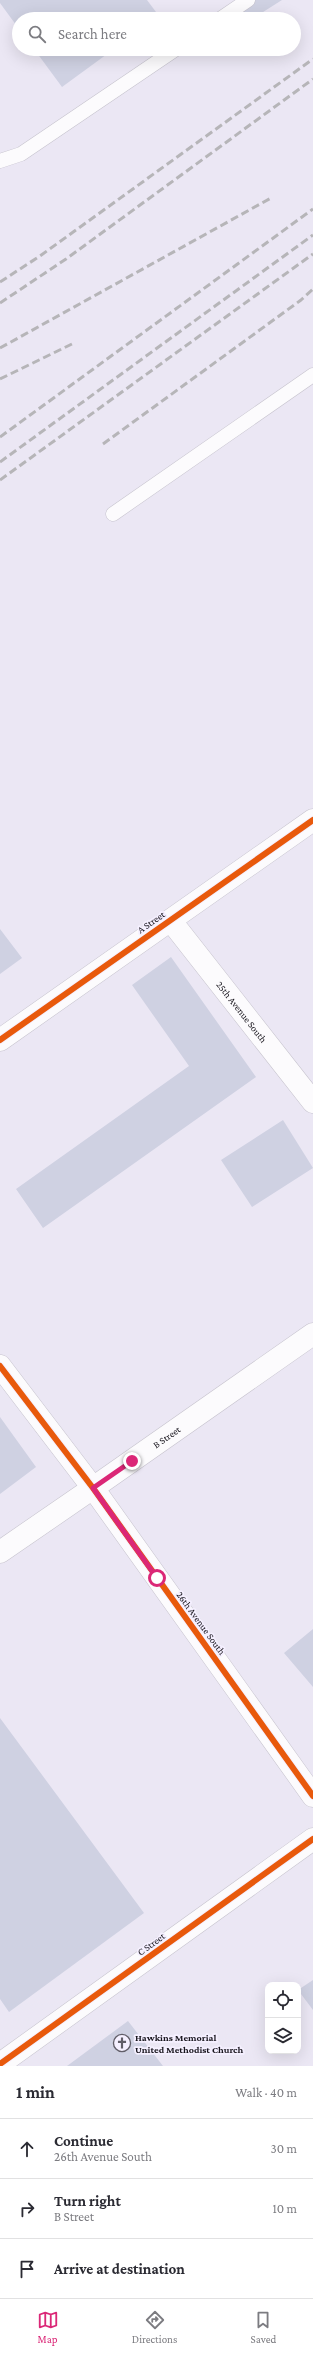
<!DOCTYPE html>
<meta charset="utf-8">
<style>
:root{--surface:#fff;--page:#f2f2f3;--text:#2b2b33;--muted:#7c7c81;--line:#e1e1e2;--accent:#db2777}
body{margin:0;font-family:"Crimson Pro",serif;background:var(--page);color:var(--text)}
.controls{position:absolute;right:12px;bottom:12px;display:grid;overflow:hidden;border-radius:8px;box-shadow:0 4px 16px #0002}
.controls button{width:36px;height:36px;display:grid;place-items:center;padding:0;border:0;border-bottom:1px solid var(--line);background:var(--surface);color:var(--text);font:20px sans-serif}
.stop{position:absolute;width:12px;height:12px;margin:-9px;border:3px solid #db2777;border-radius:50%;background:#fff}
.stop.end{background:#db2777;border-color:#fff;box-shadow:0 1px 4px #0008}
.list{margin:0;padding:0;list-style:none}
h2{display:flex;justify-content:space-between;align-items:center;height:52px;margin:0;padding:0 16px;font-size:17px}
h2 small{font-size:13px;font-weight:400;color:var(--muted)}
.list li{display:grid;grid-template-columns:26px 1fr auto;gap:12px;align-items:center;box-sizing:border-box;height:60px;padding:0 16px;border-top:1px solid var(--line)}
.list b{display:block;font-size:15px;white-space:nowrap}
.list p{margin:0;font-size:13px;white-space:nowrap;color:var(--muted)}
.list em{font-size:13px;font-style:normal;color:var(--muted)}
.icon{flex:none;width:22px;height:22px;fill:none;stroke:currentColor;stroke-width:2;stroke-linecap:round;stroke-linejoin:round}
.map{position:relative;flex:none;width:313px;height:2066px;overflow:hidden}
.search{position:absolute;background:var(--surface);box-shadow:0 4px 16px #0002;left:12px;right:12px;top:12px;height:44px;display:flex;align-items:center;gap:10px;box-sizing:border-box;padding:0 14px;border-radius:22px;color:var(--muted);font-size:15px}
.sheet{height:232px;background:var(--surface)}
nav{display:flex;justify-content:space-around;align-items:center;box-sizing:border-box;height:56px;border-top:1px solid var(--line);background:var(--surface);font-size:11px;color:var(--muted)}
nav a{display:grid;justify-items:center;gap:2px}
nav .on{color:var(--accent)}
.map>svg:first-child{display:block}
.building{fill:#cfd1e2}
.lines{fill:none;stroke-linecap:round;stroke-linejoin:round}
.lane-casing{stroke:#c6c3cd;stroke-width:15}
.street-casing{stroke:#c6c3cd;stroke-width:23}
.secondary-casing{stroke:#c6c3cd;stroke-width:23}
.lane{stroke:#fcfbfd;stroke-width:14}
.street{stroke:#fcfbfd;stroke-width:22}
.secondary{stroke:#fcfbfd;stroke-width:22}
.rail{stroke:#b6b5b8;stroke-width:3;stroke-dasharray:8 4;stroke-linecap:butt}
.cycleway-casing{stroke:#f5f0ff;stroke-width:8}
.cycleway{stroke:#e8590c;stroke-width:6}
.route{stroke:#db2777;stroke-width:5}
.labels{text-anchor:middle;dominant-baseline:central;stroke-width:3.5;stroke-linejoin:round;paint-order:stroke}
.street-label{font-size:10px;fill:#17141c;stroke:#f5f0ff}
.poi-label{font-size:10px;font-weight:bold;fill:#17141c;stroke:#f5f0ff;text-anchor:start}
</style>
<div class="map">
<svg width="313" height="2066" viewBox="0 0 313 2066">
<rect width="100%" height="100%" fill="#ebe7f4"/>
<!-- building -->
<path class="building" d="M 0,0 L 147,0 L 159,16 L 156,19 L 19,19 L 19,29 L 0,3 Z
M 236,0 L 282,0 L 252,19 L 247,19 Z
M 34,49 L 114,49 L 62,87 Z
M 0,929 L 22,958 L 0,974 Z
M 171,957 L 256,1077 L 43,1228 L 16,1189 L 189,1066 L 132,985 Z
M 283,1120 L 313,1168 L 252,1207 L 221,1160 Z
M 0,1417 L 36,1467 L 0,1494 Z
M 313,1629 L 313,1687 L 284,1653 Z
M 0,1718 L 144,1913 L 9,2012 L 0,1999 Z
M 313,1980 L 313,2010 L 298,1990 Z
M 128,2021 L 163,2066 L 67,2066 Z"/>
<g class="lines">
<!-- lane casing -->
<g class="lane-casing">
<path id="lane" d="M 220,19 L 248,0
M 0,161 L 21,154 L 176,49
M 113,514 L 313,375"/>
</g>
<!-- street casing -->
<g class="street-casing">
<g id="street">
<path id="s1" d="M 171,921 L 313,1102"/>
<path d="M 0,1040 L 313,820"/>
<path d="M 0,1552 L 93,1488 L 313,1796"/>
<path d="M 0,2064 L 313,1839"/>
</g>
</g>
<!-- secondary casing -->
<g class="secondary-casing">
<g id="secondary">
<path id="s2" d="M 0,1366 L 93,1488 L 313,1334"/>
</g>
</g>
<!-- lane -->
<use href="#lane" class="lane"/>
<!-- street -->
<use href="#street" class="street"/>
<!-- secondary -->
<use href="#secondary" class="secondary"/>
<!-- rail -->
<path class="rail" d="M 0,282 L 40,256 L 313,59
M 0,303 L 66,259 L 313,79
M 0,348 L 271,198
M 0,379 L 72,344
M 0,437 L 313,209
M 103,444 L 301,300 L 313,289
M 0,462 L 313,235
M 0,480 L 313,254"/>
<!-- cycleway casing -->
<g class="cycleway-casing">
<path id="cycleway" d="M 0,1040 L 313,820
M 0,1366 L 93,1488 L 313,1796
M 0,2064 L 313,1839"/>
</g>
<!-- cycleway -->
<use href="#cycleway" class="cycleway"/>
</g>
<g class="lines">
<!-- route -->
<path class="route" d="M 132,1461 L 93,1488 L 157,1578"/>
</g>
<!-- icons -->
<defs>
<g id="church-ring" transform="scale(0.9)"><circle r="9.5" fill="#f5f0ff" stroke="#615e68" stroke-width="1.5"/><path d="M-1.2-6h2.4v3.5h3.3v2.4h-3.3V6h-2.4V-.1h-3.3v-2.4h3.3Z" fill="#615e68"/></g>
</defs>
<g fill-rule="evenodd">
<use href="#church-ring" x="122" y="2043"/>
</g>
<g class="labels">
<!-- street labels -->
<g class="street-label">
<text transform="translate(151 922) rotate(-35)">A Street</text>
<text stroke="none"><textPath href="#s1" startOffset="115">25th Avenue South</textPath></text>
<text stroke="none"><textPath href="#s2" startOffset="243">B Street</textPath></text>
<text transform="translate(201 1623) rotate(54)">26th Avenue South</text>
<text transform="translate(151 1944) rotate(-36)">C Street</text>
</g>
<!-- poi labels -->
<g class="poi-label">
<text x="135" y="2037">Hawkins Memorial<tspan x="135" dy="12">United Methodist Church</tspan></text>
</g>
</g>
</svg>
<div class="controls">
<button><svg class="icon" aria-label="locate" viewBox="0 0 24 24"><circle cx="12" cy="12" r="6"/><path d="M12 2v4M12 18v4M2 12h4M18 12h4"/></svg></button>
<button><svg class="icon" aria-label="layers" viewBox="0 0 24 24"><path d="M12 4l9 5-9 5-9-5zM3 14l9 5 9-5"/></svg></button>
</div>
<div class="stop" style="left:157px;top:1578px"></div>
<div class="stop end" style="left:132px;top:1461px"></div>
<div class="search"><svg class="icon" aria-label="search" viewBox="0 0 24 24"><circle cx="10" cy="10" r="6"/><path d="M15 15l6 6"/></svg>Search here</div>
</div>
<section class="sheet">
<h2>1 min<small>Walk · 40 m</small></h2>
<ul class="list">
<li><svg class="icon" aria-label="ahead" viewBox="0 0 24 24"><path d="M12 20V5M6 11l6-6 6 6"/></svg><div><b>Continue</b><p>26th Avenue South</p></div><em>30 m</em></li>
<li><svg class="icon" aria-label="right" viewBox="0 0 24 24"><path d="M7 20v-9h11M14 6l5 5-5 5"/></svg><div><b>Turn right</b><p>B Street</p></div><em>10 m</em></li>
<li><svg class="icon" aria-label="arrive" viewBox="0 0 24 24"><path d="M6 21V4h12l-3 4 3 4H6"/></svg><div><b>Arrive at destination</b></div></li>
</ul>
</section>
<nav>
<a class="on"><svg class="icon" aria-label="map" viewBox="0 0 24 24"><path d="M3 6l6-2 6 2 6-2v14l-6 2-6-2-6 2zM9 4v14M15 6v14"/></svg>Map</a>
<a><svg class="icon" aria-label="directions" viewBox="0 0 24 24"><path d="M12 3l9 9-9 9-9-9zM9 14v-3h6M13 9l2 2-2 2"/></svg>Directions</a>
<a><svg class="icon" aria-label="saved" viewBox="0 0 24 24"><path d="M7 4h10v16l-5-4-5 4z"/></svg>Saved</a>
</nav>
